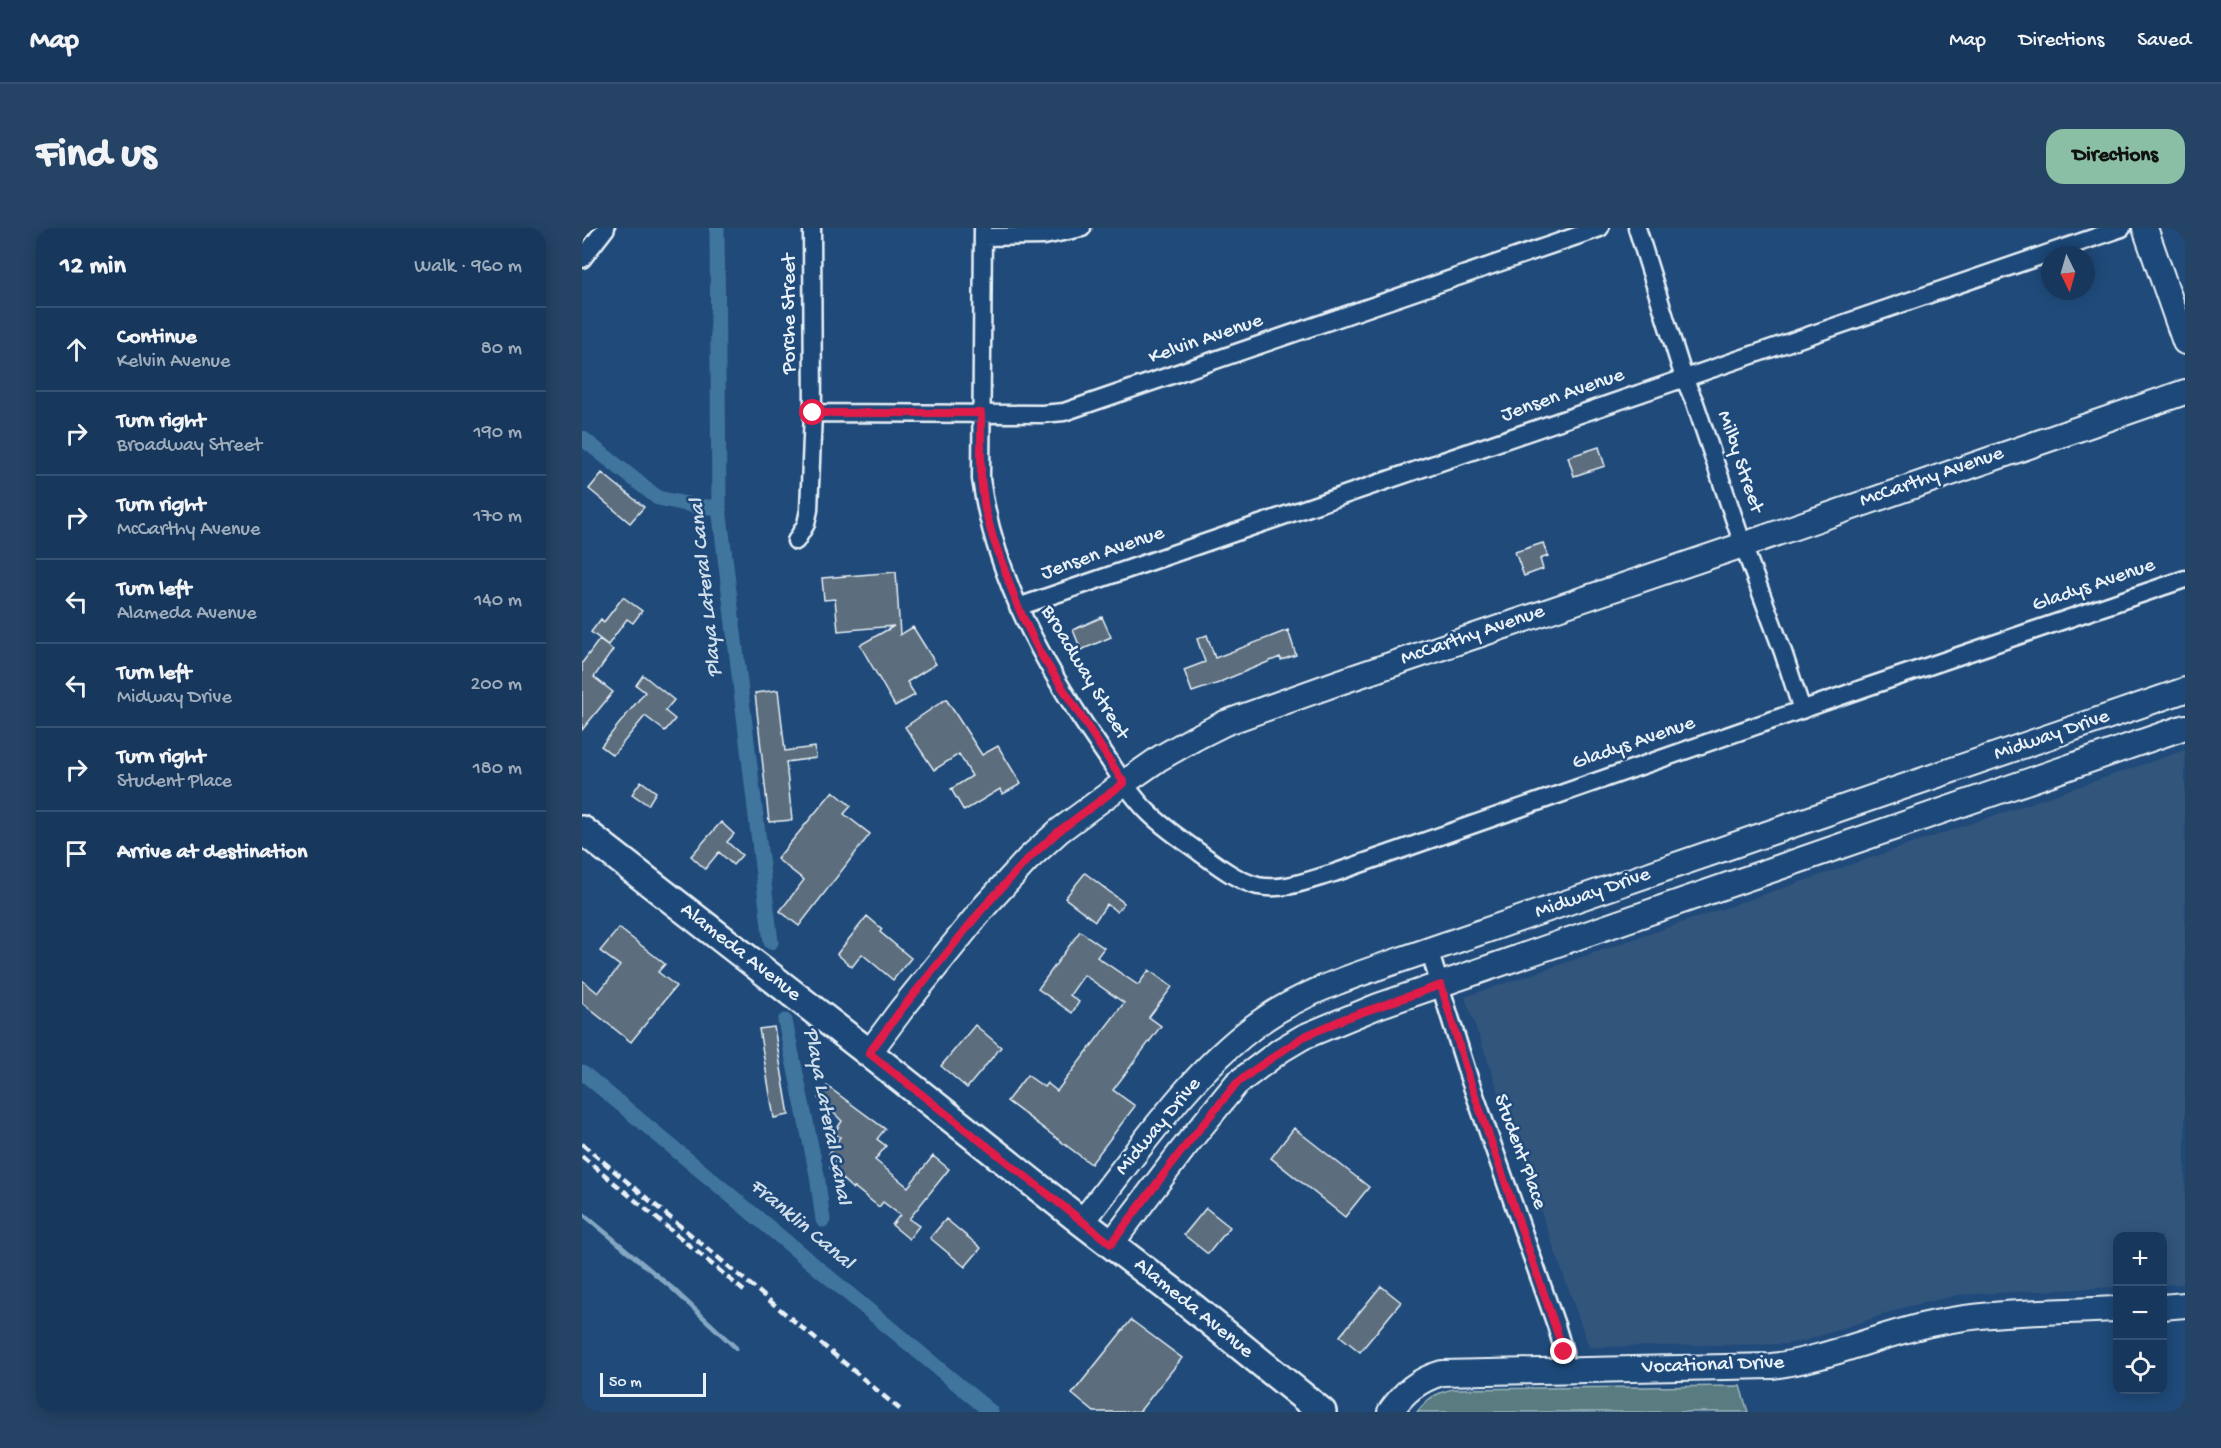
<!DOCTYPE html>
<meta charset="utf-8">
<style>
:root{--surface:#17385c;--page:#244365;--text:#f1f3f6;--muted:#9eacbb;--line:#365272;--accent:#8abfa5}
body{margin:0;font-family:"Gochi Hand",sans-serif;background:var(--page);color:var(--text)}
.controls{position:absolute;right:18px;bottom:18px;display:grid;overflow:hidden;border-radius:12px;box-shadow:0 3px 15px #0003}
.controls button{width:54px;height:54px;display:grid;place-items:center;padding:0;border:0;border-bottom:2px solid var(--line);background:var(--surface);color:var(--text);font:30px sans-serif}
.compass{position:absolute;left:1459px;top:18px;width:54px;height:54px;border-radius:50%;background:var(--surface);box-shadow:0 3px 15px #0003;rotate:175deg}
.scale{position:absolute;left:18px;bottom:15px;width:106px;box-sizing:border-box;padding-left:6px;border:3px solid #e8f1f8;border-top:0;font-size:16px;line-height:21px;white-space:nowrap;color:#e8f1f8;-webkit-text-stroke:4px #1f4a7a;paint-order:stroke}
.stop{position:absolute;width:18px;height:18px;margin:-14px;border:4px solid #e11d48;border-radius:50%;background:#fff}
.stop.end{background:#e11d48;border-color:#fff;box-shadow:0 2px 6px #0008}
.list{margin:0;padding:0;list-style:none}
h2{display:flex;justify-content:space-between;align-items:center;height:78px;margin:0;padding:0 24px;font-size:26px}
h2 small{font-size:20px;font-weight:400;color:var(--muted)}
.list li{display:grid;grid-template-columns:39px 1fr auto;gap:18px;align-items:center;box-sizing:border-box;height:84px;padding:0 24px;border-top:2px solid var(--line)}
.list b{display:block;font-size:22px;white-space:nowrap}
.list p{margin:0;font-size:20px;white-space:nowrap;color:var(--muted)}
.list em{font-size:20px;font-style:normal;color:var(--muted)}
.icon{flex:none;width:33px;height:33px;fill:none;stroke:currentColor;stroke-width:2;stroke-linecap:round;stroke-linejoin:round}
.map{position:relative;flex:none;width:1603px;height:1184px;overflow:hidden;border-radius:18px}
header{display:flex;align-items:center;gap:36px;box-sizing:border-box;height:84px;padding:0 30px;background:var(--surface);border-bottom:2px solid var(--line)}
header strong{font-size:28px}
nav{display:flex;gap:33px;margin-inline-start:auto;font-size:21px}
.intro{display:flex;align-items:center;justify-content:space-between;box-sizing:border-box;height:144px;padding:0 36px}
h1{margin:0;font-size:42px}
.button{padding:15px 27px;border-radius:18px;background:var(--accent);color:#111;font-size:21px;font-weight:700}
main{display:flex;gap:36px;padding:0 36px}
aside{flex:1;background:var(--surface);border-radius:18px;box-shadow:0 3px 15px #0003}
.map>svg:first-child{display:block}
.built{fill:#31557b}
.green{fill:#587b80;stroke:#a0b6bc;stroke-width:1.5}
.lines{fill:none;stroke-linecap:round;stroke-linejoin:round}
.stream{stroke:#84a7c2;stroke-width:4.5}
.canal{stroke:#41759e;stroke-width:15}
.building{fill:#5c6e7d;stroke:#e8f1f8;stroke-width:1.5}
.street-casing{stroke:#e8f1f8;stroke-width:21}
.secondary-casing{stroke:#e8f1f8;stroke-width:28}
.primary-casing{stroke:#e8f1f8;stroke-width:32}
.street{stroke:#1f4a7a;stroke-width:16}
.secondary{stroke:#1f4a7a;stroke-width:24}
.primary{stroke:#1f4a7a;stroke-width:27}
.rail{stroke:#e8f1f8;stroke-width:4.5;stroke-dasharray:9 4.5;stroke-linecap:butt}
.route{stroke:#e11d48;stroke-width:8}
.labels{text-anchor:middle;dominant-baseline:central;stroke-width:5;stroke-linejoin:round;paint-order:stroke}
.street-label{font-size:21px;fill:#e8f1f8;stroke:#1f4a7a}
.water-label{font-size:22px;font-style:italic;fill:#cfdeea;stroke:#1f4a7a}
</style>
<header>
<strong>Map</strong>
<nav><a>Map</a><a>Directions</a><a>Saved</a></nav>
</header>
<div class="intro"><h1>Find us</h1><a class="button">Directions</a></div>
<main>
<aside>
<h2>12 min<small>Walk · 960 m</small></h2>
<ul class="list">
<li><svg class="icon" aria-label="ahead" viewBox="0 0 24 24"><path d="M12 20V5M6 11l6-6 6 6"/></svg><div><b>Continue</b><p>Kelvin Avenue</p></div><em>80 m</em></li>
<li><svg class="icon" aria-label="right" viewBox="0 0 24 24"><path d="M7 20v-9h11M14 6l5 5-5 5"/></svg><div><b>Turn right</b><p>Broadway Street</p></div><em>190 m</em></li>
<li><svg class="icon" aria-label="right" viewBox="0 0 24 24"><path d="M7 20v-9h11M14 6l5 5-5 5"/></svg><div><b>Turn right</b><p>McCarthy Avenue</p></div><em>170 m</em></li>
<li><svg class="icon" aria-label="left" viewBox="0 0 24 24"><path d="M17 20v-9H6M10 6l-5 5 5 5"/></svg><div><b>Turn left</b><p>Alameda Avenue</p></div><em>140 m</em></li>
<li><svg class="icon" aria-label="left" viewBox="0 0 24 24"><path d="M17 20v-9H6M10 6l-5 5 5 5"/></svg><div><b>Turn left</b><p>Midway Drive</p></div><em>200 m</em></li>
<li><svg class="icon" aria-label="right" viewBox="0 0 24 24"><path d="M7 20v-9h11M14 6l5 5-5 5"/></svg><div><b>Turn right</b><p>Student Place</p></div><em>180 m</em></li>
<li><svg class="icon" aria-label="arrive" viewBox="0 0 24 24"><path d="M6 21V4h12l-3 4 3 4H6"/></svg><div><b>Arrive at destination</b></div></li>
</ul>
</aside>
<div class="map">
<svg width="1603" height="1184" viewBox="0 0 1603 1184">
<rect width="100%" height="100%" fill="#1f4a7a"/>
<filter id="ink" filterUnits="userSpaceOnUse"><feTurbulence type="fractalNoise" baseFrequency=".0167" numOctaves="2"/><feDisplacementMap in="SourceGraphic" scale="12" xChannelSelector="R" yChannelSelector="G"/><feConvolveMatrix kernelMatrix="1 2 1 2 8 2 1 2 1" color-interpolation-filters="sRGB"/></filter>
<g filter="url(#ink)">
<!-- built -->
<path class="built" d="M 1603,522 L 1603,1056 L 1581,1057 L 1580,1008 L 1536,1008 L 1535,1059 L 1376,1067 L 1324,1079 L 1223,1113 L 1205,1116 L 1007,1119 L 883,769 Z"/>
<!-- green -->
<path class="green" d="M 1158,1158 L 1166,1184 L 835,1184 C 846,1170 854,1165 871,1161 Z"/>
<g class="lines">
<!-- stream -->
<path class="stream" d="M 0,985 L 90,1060 L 154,1120"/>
<!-- canal -->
<path class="canal" d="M 135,0 L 137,279 L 189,714
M 0,210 L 76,270 L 118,279 L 137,279
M 203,793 L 235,947 L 241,992
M 0,844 L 409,1184"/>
</g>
<!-- building -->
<path class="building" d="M 1017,219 L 1023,238 L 992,248 L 986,229 Z
M 20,245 L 62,279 L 48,295 L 7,261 Z
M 961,315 L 966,328 L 958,331 L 961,341 L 942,348 L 933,324 Z
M 314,344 L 318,407 L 331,399 L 354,436 L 325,454 L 333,467 L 313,478 L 278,417 L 312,398 L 256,403 L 253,371 L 242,372 L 240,350 Z
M 41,369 L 60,383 L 51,395 L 45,391 L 26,417 L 9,404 L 19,391 L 22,394 Z
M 520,389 L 529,409 L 499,422 L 491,402 Z
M 706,402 L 714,427 L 699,432 L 698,429 L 640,453 L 640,454 L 610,464 L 602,442 L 623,434 L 615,411 L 625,407 L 633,430 Z
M 17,412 L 31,422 L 12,449 L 31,464 L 0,502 L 0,435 Z
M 61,447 L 92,472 L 83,483 L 93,491 L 83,503 L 63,488 L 31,527 L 19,518 L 63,464 L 54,457 Z
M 196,462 L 203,523 L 233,519 L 234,530 L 204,534 L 210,592 L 187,594 L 173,465 Z
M 364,471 L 400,527 L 416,518 L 439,556 L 421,566 L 418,561 L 382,583 L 369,561 L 390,548 L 377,526 L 352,542 L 323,499 Z
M 59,553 L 74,564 L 66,577 L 50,566 Z
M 251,563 L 269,578 L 262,586 L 288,606 L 217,698 L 198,683 L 222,652 L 195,631 Z
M 139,594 L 152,606 L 145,614 L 160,627 L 151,637 L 137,624 L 123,641 L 109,628 Z
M 503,645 L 542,675 L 535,684 L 525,676 L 513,693 L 483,670 Z
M 285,688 L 300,701 L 298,704 L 329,730 L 311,752 L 280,726 L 270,739 L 255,726 Z
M 37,700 L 83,736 L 76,744 L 94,758 L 49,814 L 0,775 L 0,752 L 16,765 L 38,738 L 18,723 Z
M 498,703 L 522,720 L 515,729 L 556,757 L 567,742 L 590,759 L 567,789 L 579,798 L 531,862 L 553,878 L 509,936 L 425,873 L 445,847 L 462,859 L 465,855 L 475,863 L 542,775 L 502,747 L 488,767 L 497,774 L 490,785 L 456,761 Z
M 393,797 L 419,819 L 385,860 L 359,838 Z
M 192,799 L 207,887 L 192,890 L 177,801 Z
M 245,858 L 303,901 L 295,911 L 304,918 L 293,932 L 326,959 L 351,928 L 367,941 L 327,991 L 337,998 L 327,1011 L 310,997 L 318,987 L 301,974 L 297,979 L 272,959 L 271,961 L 248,940 L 254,932 L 247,926 L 258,909 L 252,905 L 260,893 L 236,870 Z
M 712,900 L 787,959 L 763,989 L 689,930 Z
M 624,980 L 648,999 L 626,1026 L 602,1007 Z
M 364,991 L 399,1020 L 383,1039 L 348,1010 Z
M 799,1058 L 819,1074 L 778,1124 L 758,1108 Z
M 549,1092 L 600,1130 L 557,1184 L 512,1184 L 490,1166 Z"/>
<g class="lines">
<!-- street casing -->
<g class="street-casing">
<path id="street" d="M 401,0 L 399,251 C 413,350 462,438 518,519 C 533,540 545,563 564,582 C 579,598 599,611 617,624 C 635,637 655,653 676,658 C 702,663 727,652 752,645 L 1285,459 L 1603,351
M 1055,0 L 1102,150 L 1113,175 L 1161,317 L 1201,424 L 1220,482
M 401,9 L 462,8 L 500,0
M 0,31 L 24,0
M 231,185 L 460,186 L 482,184 L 1018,0
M 214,313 L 224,296 L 227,282 L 231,185 L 230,0
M 436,379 L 1540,0
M 847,722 L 887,850 L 974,1097 L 982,1124 L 981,1141"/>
</g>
<!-- secondary casing -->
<g class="secondary-casing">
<path id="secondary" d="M 1563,0 L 1603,114
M 287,825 L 319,782 L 402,679 L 446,631 L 477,603 L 542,555 L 578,530 L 613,510 L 643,495 L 755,455 L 1161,317 L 1603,164
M 500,994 C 556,924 616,831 695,783 C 742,755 796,740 847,722 L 1603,462
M 529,1016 L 601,921 L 654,856 L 699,822 L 721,809 L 796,778 L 1603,499
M 1580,1079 L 1603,1077
M 808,1184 C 822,1164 836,1152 860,1145 L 1190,1138 C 1247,1131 1298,1106 1353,1095 C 1412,1083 1475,1084 1536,1081"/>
</g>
<!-- primary casing -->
<g class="primary-casing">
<path id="primary" d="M 0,602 L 287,825 L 500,994 L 598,1069 L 740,1184"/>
</g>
<!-- street -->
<use href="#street" class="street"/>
<!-- secondary -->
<use href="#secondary" class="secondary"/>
<!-- primary -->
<use href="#primary" class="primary"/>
<!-- rail -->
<path class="rail" d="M 0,916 L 321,1184
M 0,928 L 162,1063"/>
</g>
</g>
<g class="lines" filter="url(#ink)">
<!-- route -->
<path class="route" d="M 231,185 L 399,185 L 399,251 L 403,281 L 411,310 L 436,379 L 458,425 L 542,555 L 477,603 L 446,631 L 402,679 L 319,782 L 287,825 L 529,1016 L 601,921 L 654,856 L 675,840 L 721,809 L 764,790 L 859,757 L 887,850 L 982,1124"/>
</g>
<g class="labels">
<!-- street labels -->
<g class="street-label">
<text transform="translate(208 86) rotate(-90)">Porche Street</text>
<text transform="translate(624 112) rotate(-19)">Kelvin Avenue</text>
<text transform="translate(981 168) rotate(-19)">Jensen Avenue</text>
<text transform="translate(1157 234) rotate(71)">Milby Street</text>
<text transform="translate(1350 250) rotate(-19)">McCarthy Avenue</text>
<text transform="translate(521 326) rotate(-19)">Jensen Avenue</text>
<text transform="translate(1512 358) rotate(-19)">Gladys Avenue</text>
<text transform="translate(891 408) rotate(-19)">McCarthy Avenue</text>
<text transform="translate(502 445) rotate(59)">Broadway Street</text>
<text transform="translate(1470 508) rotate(-19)">Midway Drive</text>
<text transform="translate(1052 516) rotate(-19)">Gladys Avenue</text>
<text transform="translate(1011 666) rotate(-19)">Midway Drive</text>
<text transform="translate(158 725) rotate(38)">Alameda Avenue</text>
<text transform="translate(577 899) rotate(-50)">Midway Drive</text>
<text transform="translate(937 924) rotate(70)">Student Place</text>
<text transform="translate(611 1081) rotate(39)">Alameda Avenue</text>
<text transform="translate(1131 1138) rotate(-2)">Vocational Drive</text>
</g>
<!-- water labels -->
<g class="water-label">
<text transform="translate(125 360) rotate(-96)">Playa Lateral Canal</text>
<text transform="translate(244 888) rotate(79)">Playa Lateral Canal</text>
<text transform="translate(219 997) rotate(40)">Franklin Canal</text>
</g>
</g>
</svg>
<div class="controls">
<button>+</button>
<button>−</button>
<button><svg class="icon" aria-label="locate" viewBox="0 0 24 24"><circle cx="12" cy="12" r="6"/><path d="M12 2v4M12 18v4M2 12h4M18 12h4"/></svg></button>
</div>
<svg class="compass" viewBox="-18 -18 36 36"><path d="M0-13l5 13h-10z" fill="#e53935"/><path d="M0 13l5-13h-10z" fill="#9eacbb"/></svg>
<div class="scale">50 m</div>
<div class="stop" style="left:231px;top:185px"></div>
<div class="stop end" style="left:982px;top:1124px"></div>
</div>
</main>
